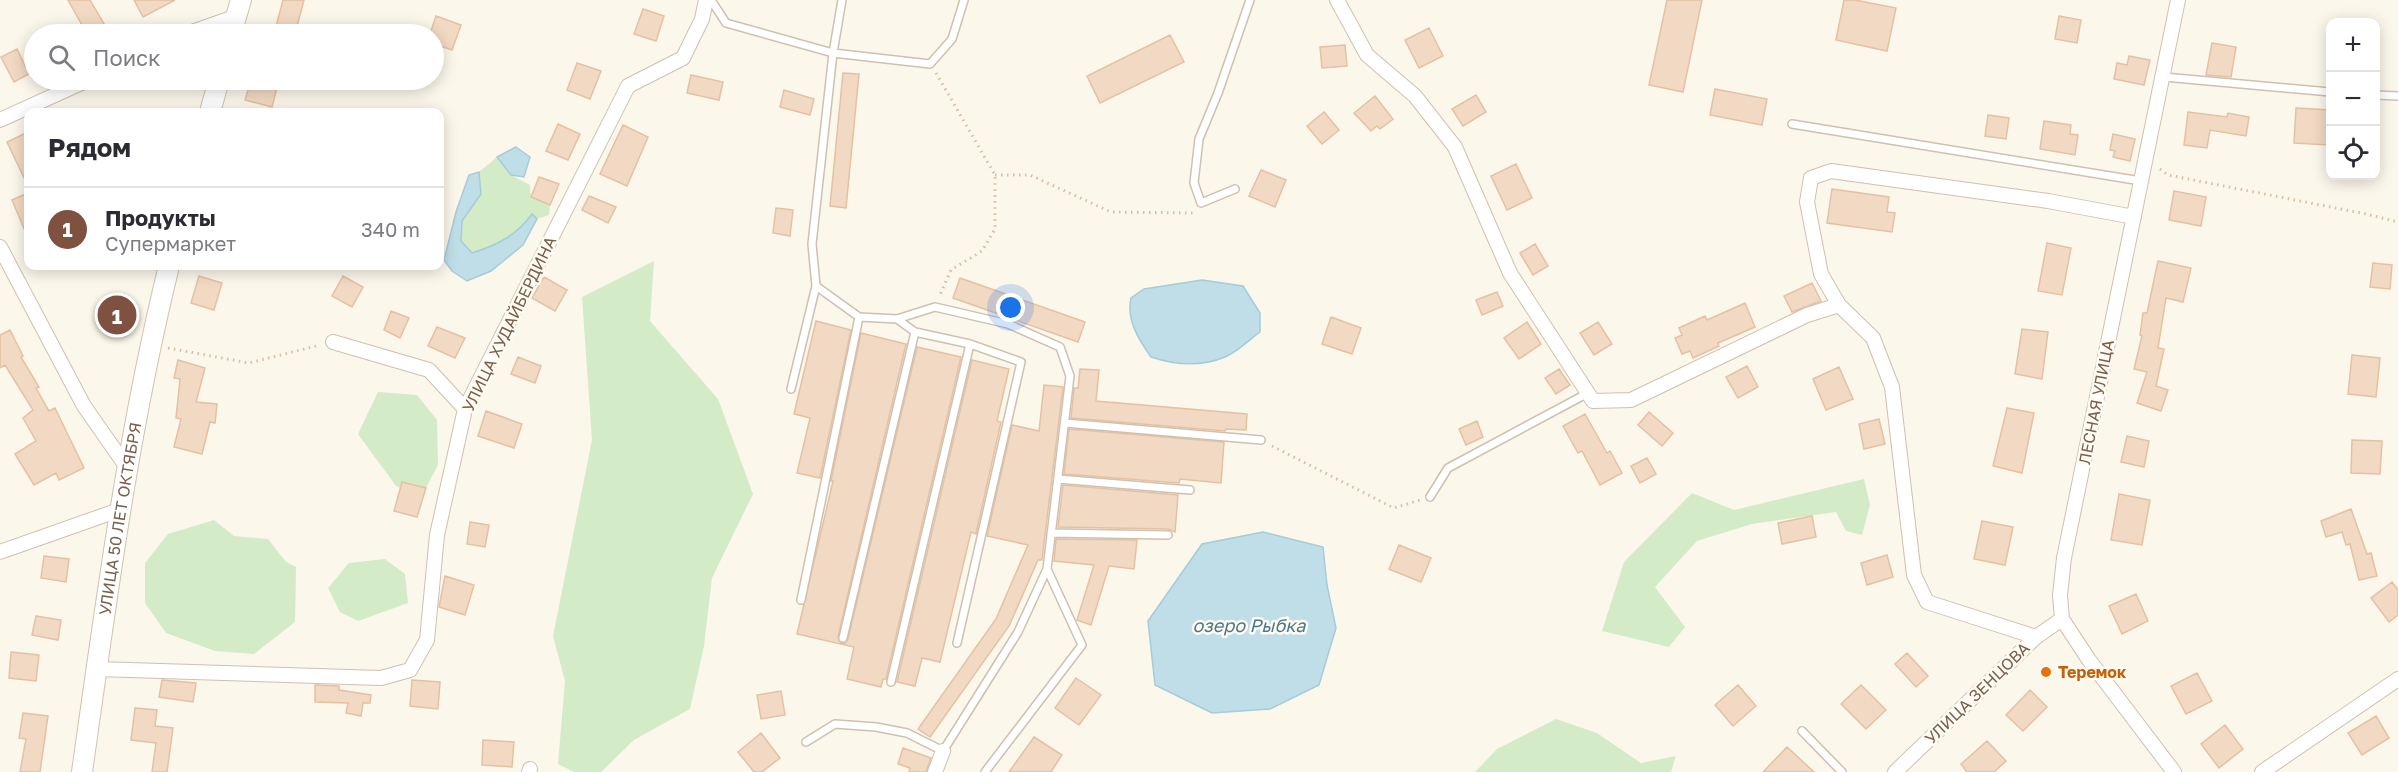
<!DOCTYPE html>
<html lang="ru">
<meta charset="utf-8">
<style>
:root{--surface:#fff;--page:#f7f7f7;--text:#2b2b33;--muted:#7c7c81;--line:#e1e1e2;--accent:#7e5141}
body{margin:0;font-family:"Golos Text",sans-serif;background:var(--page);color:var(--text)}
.controls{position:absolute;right:18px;top:18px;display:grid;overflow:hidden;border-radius:12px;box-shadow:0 3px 15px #0003}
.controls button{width:54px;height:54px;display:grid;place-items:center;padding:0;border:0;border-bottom:2px solid var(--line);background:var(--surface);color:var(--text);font:30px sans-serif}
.you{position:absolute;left:1011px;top:308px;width:21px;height:21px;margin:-15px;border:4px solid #fff;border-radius:50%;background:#1a73e8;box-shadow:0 0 0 9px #1a73e833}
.badge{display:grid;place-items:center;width:39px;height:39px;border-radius:50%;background:var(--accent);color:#fff;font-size:20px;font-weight:700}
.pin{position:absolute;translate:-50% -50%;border:3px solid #fff;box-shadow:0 2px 6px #0006}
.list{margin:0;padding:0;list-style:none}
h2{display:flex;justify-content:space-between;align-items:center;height:78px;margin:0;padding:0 24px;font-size:26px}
h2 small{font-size:20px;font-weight:400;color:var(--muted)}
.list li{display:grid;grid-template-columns:39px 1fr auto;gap:18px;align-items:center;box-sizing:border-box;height:84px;padding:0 24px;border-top:2px solid var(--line)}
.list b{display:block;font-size:22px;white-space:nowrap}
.list p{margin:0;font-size:20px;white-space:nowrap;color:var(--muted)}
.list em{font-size:20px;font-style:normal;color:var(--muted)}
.icon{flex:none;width:33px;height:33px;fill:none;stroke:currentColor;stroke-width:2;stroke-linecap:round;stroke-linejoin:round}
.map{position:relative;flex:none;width:2398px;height:772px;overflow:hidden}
.search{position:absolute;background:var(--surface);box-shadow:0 3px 15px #0003;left:24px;top:24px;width:420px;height:66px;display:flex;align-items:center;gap:15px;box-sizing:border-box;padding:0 21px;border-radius:33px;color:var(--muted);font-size:22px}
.panel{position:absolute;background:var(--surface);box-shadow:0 3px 15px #0003;left:24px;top:108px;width:420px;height:162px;border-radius:12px}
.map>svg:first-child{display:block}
.green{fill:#d4ebc8}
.water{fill:#bfdee7;stroke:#a5ccd8;stroke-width:1.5}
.building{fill:#f2d9c3;stroke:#e4c1a3;stroke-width:1.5}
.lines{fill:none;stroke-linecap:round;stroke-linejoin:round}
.lane-casing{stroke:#cfc0af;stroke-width:10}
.street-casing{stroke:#cfc0af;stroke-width:16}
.secondary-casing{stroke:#d2c1ae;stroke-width:22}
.path{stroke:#d7bda5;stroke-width:3;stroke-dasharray:1.5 4.5;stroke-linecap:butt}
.lane{stroke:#fff;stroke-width:7}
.street{stroke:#fff;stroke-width:14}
.secondary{stroke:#fff;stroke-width:20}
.food-dot{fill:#e8710a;stroke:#fffbf2;stroke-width:2}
.labels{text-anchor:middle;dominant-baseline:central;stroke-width:5;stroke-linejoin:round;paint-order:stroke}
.street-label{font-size:16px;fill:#78604d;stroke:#fffbf2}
.food-label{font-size:16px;font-weight:bold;fill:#c56008;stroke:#fffbf2;text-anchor:start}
.water-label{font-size:18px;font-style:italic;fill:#477a8b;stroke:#fffbf2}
</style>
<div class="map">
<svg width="2398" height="772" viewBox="0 0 2398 772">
<rect width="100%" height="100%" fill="#fcf7eb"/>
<!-- green -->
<path class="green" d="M 497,157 L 511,175 L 530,185 L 531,198 L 550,205 L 549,215 L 537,219 L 532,214 C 515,239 499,243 472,253 L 461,241 L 462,221 L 481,194 L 479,172 Z
M 654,261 L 650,321 L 718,399 L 753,494 L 712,578 L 704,646 L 690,709 L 634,740 L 601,772 L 574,772 L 558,764 L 565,681 L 553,636 L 592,440 L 582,297 Z
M 378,392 L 417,395 L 437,420 L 438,465 L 426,488 L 414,495 L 396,486 L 358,434 Z
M 1864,479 L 1870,505 L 1862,535 L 1846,531 L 1836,512 L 1752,524 L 1697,541 L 1655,587 L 1685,627 L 1669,647 L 1602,631 L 1624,562 L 1692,493 L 1734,510 Z
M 214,520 L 234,536 L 268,539 L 286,562 L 296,567 L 295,622 L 254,654 L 215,651 L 166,633 L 145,603 L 145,563 L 168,534 Z
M 385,559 L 405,574 L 408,603 L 358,621 L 340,612 L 328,588 L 349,563 Z
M 1556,719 L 1597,733 L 1641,763 L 1676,756 L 1671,772 L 1475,772 L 1497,749 Z"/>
<!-- water -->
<path class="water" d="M 516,147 L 530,157 L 524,177 L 511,175 L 497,157 Z
M 479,172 L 481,194 L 462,221 L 461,241 L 472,253 C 497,245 516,236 532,214 L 537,219 L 523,245 L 491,271 L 467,281 L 452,271 L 444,260 L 456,212 L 469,175 Z
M 1202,280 L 1243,286 L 1260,313 L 1260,332 C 1249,340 1237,352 1225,357 C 1201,367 1175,365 1151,357 C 1139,340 1126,320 1131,298 L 1144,289 Z
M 1263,532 L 1323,547 L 1327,585 L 1336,628 L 1319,685 L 1270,709 L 1212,713 L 1155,685 L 1148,621 L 1202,544 Z"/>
<!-- building -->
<path class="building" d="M 68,0 L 90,0 L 110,34 L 87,34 Z
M 134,0 L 175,0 L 143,17 Z
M 283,0 L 304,0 L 295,34 L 274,34 Z
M 1667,0 L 1702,0 L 1683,92 L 1649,85 Z
M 1844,0 L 1855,0 L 1896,8 L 1887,51 L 1836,40 Z
M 643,9 L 664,16 L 656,41 L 634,34 Z
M 436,16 L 461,25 L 452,50 L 434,44 L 434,34 L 430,34 Z
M 2059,16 L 2081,20 L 2077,43 L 2055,39 Z
M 1429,28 L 1443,56 L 1419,68 L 1405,40 Z
M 1170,35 L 1184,62 L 1100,103 L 1087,76 Z
M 2212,43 L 2236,47 L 2231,77 L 2206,75 Z
M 1345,45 L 1347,66 L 1322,68 L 1320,47 Z
M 17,49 L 29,74 L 14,82 L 1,57 Z
M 2129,56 L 2150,60 L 2144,85 L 2114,79 L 2117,63 L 2127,65 Z
M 577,63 L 601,71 L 590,99 L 567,90 Z
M 843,73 L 859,74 L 846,208 L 830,206 Z
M 691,75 L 723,82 L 719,100 L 687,93 Z
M 251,80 L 279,80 L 272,107 L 245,100 Z
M 1715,89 L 1767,99 L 1762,125 L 1710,115 Z
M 784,90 L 814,99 L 810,115 L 780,107 Z
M 1476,95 L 1486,112 L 1463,126 L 1452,109 Z
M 1375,96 L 1393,119 L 1380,129 L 1377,126 L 1371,131 L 1354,113 Z
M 2296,108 L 2331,110 L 2329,145 L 2294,143 Z
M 1324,112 L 1339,130 L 1322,144 L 1307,126 Z
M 2188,112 L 2227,117 L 2228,113 L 2249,117 L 2246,136 L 2210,130 L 2207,148 L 2184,145 Z
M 1988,115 L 2009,118 L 2006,139 L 1985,136 Z
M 2044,121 L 2071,125 L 2070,134 L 2078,135 L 2075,155 L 2040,149 Z
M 558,124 L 580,134 L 568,160 L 546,151 Z
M 623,125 L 648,137 L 627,186 L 600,174 Z
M 28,132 L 28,186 L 7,142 Z
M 2113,134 L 2135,139 L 2130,161 L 2113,157 L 2115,151 L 2110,150 Z
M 1516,164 L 1532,198 L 1507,210 L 1491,176 Z
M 1261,170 L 1286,180 L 1275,207 L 1249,196 Z
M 539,177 L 559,184 L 550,205 L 531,197 Z
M 1832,189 L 1889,197 L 1887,212 L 1895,213 L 1892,232 L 1827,223 Z
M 2174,191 L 2206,197 L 2201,226 L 2169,220 Z
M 28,193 L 28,238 L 12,200 Z
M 589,196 L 616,207 L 608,223 L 582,210 Z
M 776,208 L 793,210 L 790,236 L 773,233 Z
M 2047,243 L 2071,248 L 2062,295 L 2038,291 Z
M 1535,244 L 1548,266 L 1533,275 L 1520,253 Z
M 2158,261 L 2191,268 L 2183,302 L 2166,298 L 2158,348 L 2164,349 L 2156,386 L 2168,390 L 2161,411 L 2137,403 L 2147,372 L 2134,369 L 2142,336 L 2140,335 L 2143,313 L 2147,313 Z
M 2373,263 L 2392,265 L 2390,289 L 2370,287 Z
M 199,276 L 222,283 L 214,310 L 191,303 Z
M 343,276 L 363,287 L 352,307 L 332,296 Z
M 544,277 L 567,290 L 555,311 L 532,298 Z
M 960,278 L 1085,322 L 1078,342 L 953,298 Z
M 1812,283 L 1821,301 L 1792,312 L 1784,296 Z
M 1497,292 L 1503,306 L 1482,315 L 1476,300 Z
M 112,295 L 133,301 L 122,335 L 101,328 Z
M 1745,303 L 1755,327 L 1718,343 L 1719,346 L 1693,358 L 1690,351 L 1682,354 L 1675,338 L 1682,335 L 1679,328 L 1705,316 L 1707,320 Z
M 391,311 L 409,318 L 400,338 L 384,330 Z
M 1331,317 L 1361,328 L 1352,354 L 1322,344 Z
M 816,321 L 851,330 L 820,478 L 797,473 L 810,418 L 794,414 Z
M 1527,322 L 1541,344 L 1519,359 L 1504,338 Z
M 1598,322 L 1612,344 L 1594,355 L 1580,333 Z
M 437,327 L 465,338 L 455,358 L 428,346 Z
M 2022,329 L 2048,332 L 2042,379 L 2015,374 Z
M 10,330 L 23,356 L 21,357 L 39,387 L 36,388 L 49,411 L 55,408 L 84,468 L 59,480 L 56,473 L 34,485 L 15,454 L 36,441 L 23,418 L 33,410 L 5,365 L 0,368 L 0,335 Z
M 861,333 L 906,344 L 838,637 L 841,643 L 845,643 L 848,639 L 917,347 L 961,357 L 886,679 L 883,679 L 881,687 L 847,679 L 854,647 L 797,634 L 833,481 L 831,481 Z
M 2352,355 L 2380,358 L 2376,397 L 2348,394 Z
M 518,357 L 541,366 L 535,383 L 511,374 Z
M 178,360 L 205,368 L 196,402 L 217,404 L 215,423 L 210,422 L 202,454 L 174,447 L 181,419 L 176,418 L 180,379 L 174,378 Z
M 972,360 L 1009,369 L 997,421 L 1001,422 L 976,534 L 971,532 L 940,662 L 922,658 L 915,686 L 897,682 Z
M 1747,366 L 1758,387 L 1738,398 L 1726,377 Z
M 1839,367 L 1853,399 L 1826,410 L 1813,379 Z
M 1080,369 L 1099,370 L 1096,401 L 1247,414 L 1246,430 L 1226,429 L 1225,431 L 1071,418 L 1074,388 L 1078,388 Z
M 1559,369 L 1570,385 L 1556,394 L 1545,378 Z
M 1044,385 L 1063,387 L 1042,560 L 1038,560 L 1009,626 L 930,737 L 918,729 L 996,619 L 1028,545 L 987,536 L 1012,425 L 1039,431 Z
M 2007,408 L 2034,413 L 2022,473 L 1993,466 Z
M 486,411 L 522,424 L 514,448 L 478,436 Z
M 1649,412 L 1673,433 L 1662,446 L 1638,425 Z
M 1585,414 L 1607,453 L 1610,451 L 1622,473 L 1600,485 L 1582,451 L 1578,453 L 1563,426 Z
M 1879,419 L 1885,444 L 1864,449 L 1859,424 Z
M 1477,421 L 1483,437 L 1466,445 L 1459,429 Z
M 1069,429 L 1224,442 L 1221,483 L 1180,479 L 1179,483 L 1064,474 Z
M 2127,436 L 2149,441 L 2144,467 L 2121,462 Z
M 2352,440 L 2382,441 L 2380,474 L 2351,473 Z
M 1647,458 L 1656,474 L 1640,483 L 1631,466 Z
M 402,482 L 426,488 L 417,517 L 394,511 Z
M 1063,485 L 1178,495 L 1175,532 L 1168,529 L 1058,527 Z
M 2119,494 L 2150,500 L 2142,545 L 2111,540 Z
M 2351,509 L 2367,554 L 2371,553 L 2377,576 L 2359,580 L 2350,544 L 2346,545 L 2342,532 L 2326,537 L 2321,521 Z
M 1812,516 L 1816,537 L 1782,544 L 1778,523 Z
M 1982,521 L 2013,527 L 2005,565 L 1974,559 Z
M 470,522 L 489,525 L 485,547 L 467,544 Z
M 1056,539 L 1137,540 L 1134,569 L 1109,566 L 1091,625 L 1077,620 L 1094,565 L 1054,561 Z
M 1399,545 L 1431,558 L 1421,582 L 1389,569 Z
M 1887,555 L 1893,577 L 1867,585 L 1861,563 Z
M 44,556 L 69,559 L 66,582 L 41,578 Z
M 445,576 L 474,585 L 465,615 L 439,607 Z
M 2392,582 L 2398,590 L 2398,615 L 2389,622 L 2371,598 Z
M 2136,594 L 2148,621 L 2122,634 L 2109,606 Z
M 36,616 L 61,620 L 58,640 L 32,635 Z
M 11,652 L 39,655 L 36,681 L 9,678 Z
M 1907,653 L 1928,676 L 1916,687 L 1895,664 Z
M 2197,673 L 2212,701 L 2186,714 L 2171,686 Z
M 1076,678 L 1101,695 L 1079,725 L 1055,708 Z
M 162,680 L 196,683 L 193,702 L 159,697 Z
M 412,680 L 440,682 L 438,709 L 410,706 Z
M 315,685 L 339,686 L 339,690 L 371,695 L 370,703 L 363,703 L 361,716 L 346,713 L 348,703 L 315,702 Z
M 1738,685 L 1756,706 L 1733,726 L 1715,705 Z
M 1861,685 L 1886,710 L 1866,729 L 1841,704 Z
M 2030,690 L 2047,707 L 2023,731 L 2006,715 Z
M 781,691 L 785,715 L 761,719 L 757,695 Z
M 135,708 L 157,710 L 155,726 L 173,728 L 167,772 L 152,772 L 156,743 L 131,740 Z
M 23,713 L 48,716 L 40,772 L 20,772 L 26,739 L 19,738 Z
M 2376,716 L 2389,738 L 2362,755 L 2348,733 Z
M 2225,725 L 2243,749 L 2219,768 L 2201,744 Z
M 761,733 L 780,758 L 762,772 L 754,772 L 738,752 Z
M 1034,737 L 1062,755 L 1051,772 L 1009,772 Z
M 483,740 L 514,742 L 512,767 L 482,765 Z
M 1987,741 L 2006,761 L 1994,772 L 1967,772 L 1961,764 Z
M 1787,747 L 1814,772 L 1763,772 Z
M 903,748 L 931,758 L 926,772 L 909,772 L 910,768 L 898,764 Z"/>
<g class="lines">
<!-- lane casing -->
<g class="lane-casing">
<path id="lane" d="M 711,0 L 726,23 L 833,53 L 812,244 L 816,286 L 791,389
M 842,0 L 833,53 L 930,64 L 952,39 L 964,0
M 2164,77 L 2330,92
M 2376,95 L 2398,96
M 1792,124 L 2141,181
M 1235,189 L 1201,203 L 1194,183 L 1199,139 L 1218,93 L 1250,0
M 915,332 L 970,344 L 1021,362 L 957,643
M 1065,423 L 1261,440
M 1058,479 L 1190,490
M 1430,497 L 1448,468 L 1588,393
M 1051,533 L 1168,535
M 801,600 L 859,317
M 843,638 L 915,332 L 897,319
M 891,682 L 970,344
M 1802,731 L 1842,772
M 806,742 L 835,724 L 876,727 L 907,733 L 943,751 L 1018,632 L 1047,569 L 1070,376 L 1060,347 L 1008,324 L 935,307 L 897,319 L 859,317 L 816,286
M 985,772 L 1082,645 L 1047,569"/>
</g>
<!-- street casing -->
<g class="street-casing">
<path id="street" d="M 1337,0 L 1367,55 L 1415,96 L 1455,147 L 1510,273 L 1593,401 L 1631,400 L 1807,315 L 1839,305 L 1873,338 L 1892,387 L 1914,575 L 1927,602 L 2036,637
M 186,34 L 237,16
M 0,120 L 88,80
M 0,247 L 84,406 L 128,469
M 1839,305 L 1821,274 L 1807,202 L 1811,178 L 1831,171 L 2048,201 L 2134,217
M 333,342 L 429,370 L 465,409
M 0,552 L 122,509
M 97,669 L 381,678 L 410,670 L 427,640 L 437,535 L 465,409 L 628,86 L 683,58 L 702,19 L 706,0
M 529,772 L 530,769
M 935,772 L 943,751
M 1895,772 L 2036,637 L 2062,619
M 2174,772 L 2089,660 L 2062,619 L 2060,595 L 2064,558 L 2178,0
M 2262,772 L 2398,679"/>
</g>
<!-- secondary casing -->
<g class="secondary-casing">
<g id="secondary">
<path d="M 231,34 L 241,0"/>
<path d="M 210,112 L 219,80"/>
<path id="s1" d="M 82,772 C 106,603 128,432 169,266"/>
</g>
</g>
<!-- path -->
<path class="path" d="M 936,73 L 995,175 L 995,229 L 982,251 L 951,270 L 939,297
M 2160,169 L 2168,175 L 2366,214 L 2398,222
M 995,175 L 1030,175 L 1111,212 L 1195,213
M 168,348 L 249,363 L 320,345
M 1272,446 L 1394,508 L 1420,500"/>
<!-- lane -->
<use href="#lane" class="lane"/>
<!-- street -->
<use href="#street" class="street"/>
<!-- secondary -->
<use href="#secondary" class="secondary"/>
</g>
<!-- markers -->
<circle class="food-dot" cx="2046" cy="672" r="6"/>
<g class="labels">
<!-- street labels -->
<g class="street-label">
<text transform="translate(509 324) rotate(-64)">УЛИЦА ХУДАЙБЕРДИНА</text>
<text transform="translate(2096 402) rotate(-79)">ЛЕСНАЯ УЛИЦА</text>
<text stroke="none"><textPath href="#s1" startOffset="256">УЛИЦА 50 ЛЕТ ОКТЯБРЯ</textPath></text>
<text transform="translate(1977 693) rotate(-44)">УЛИЦА ЗЕНЦОВА</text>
</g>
<!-- food labels -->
<g class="food-label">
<text x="2058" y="672">Теремок</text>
</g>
<!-- water labels -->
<g class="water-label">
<text x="1249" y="625">озеро Рыбка</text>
</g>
</g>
</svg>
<div class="controls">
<button>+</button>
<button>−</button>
<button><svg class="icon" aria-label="locate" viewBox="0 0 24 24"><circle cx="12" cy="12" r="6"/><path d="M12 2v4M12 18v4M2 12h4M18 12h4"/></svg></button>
</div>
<div class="you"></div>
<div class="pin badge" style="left:117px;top:315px">1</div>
<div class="search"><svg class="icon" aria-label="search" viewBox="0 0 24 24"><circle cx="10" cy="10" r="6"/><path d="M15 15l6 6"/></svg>Поиск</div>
<section class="panel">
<h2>Рядом<small></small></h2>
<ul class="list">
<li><span class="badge">1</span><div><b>Продукты</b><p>Супермаркет</p></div><em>340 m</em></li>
</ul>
</section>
</div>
